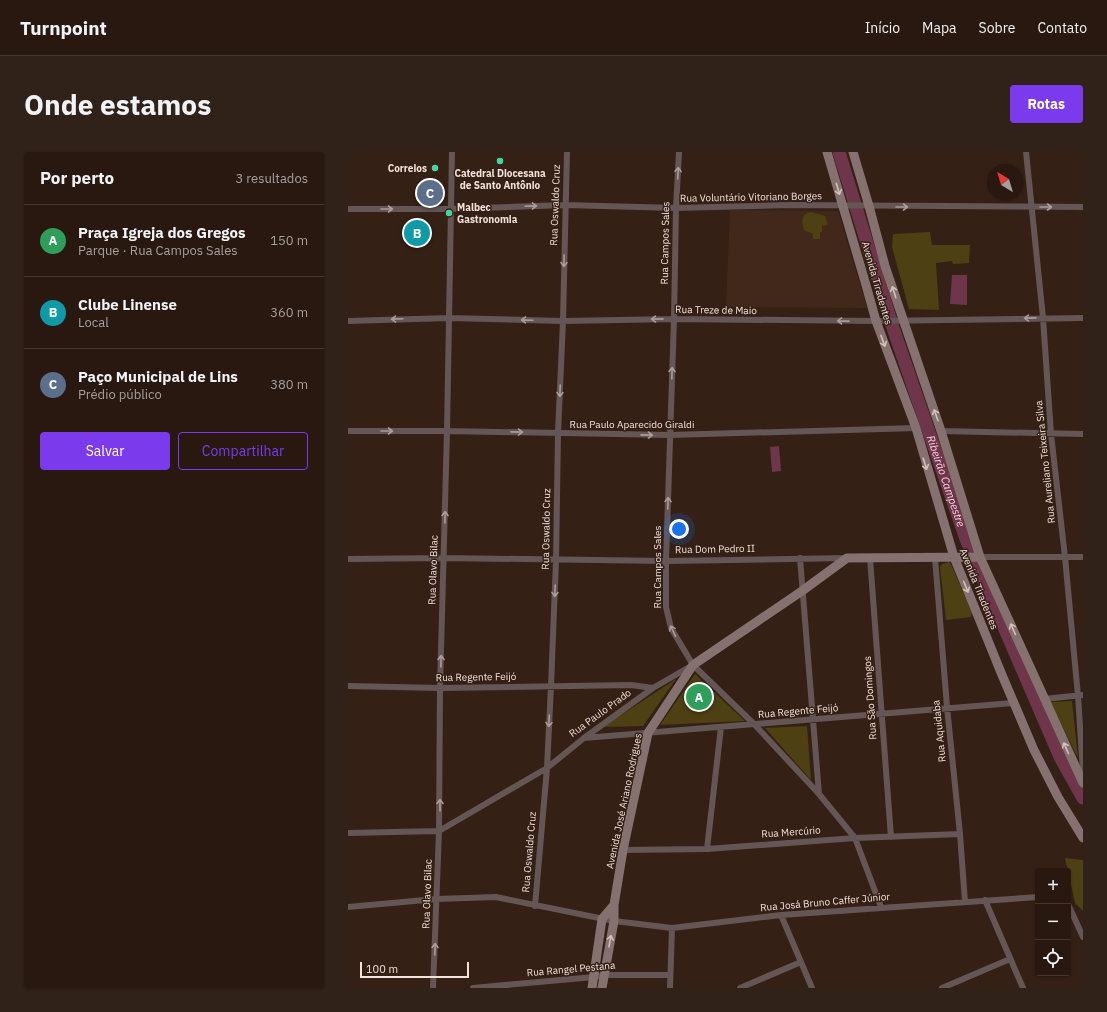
<!DOCTYPE html>
<html lang="pt">
<meta charset="utf-8">
<style>
:root{--surface:#281810;--page:#302119;--text:#f1f3f6;--muted:#a5a09f;--line:#443730;--accent:#7c3aed}
body{margin:0;font-family:"IBM Plex Sans",sans-serif;background:var(--page);color:var(--text)}
.controls{position:absolute;right:12px;bottom:12px;display:grid;overflow:hidden;border-radius:4px;box-shadow:0 1px 3px #0004}
.controls button{width:36px;height:36px;display:grid;place-items:center;padding:0;border:0;border-bottom:1px solid var(--line);background:var(--surface);color:var(--text);font:20px sans-serif}
.compass{position:absolute;left:639px;top:12px;width:36px;height:36px;border-radius:50%;background:var(--surface);box-shadow:0 1px 3px #0004;rotate:322deg}
.scale{position:absolute;left:12px;bottom:10px;width:109px;box-sizing:border-box;padding-left:4px;border:2px solid #f1e2db;border-top:0;font-size:11px;line-height:14px;white-space:nowrap;color:#f1e2db;-webkit-text-stroke:3px #352016;paint-order:stroke}
.you{position:absolute;left:331px;top:377px;width:14px;height:14px;margin:-10px;border:3px solid #fff;border-radius:50%;background:#1a73e8;box-shadow:0 0 0 6px #1a73e833}
.badge{display:grid;place-items:center;width:26px;height:26px;border-radius:50%;background:var(--accent);color:#fff;font-size:13px;font-weight:700}
.pin{position:absolute;translate:-50% -50%;border:2px solid #fff;box-shadow:0 1px 4px #0006}
.list{margin:0;padding:0;list-style:none}
h2{display:flex;justify-content:space-between;align-items:center;height:52px;margin:0;padding:0 16px;font-size:17px}
h2 small{font-size:13px;font-weight:400;color:var(--muted)}
.list li{display:grid;grid-template-columns:26px 1fr auto;gap:12px;align-items:center;box-sizing:border-box;height:72px;padding:0 16px;border-top:1px solid var(--line)}
.list b{display:block;font-size:15px;white-space:nowrap}
.list p{margin:0;font-size:13px;white-space:nowrap;color:var(--muted)}
.list em{font-size:13px;font-style:normal;color:var(--muted)}
.actions{display:flex;gap:8px;padding:12px 16px}
.actions a{flex:1;padding:9px 0;border:1px solid var(--accent);border-radius:4px;text-align:center;font-size:14px;color:var(--accent)}
.actions .main{background:var(--accent);color:#fff}
.icon{flex:none;width:22px;height:22px;fill:none;stroke:currentColor;stroke-width:2;stroke-linecap:round;stroke-linejoin:round}
.map{position:relative;flex:none;width:735px;height:836px;overflow:hidden;border-radius:4px}
header{display:flex;align-items:center;gap:24px;box-sizing:border-box;height:56px;padding:0 20px;background:var(--surface);border-bottom:1px solid var(--line)}
header strong{font-size:19px}
nav{display:flex;gap:22px;margin-inline-start:auto;font-size:14px}
.intro{display:flex;align-items:center;justify-content:space-between;box-sizing:border-box;height:96px;padding:0 24px}
h1{margin:0;font-size:28px}
.button{padding:10px 18px;border-radius:4px;background:var(--accent);color:#fff;font-size:14px;font-weight:700}
main{display:flex;gap:24px;padding:0 24px}
aside{flex:1;background:var(--surface);border-radius:4px;box-shadow:0 1px 3px #0004}
.map>svg:first-child{display:block}
.built{fill:#42271b}
.green{fill:#4d4013}
.water{fill:#6e354b}
.lines{fill:none;stroke-linecap:round;stroke-linejoin:round}
.river{stroke:#6e354b;stroke-width:13}
.street{stroke:#635655;stroke-width:6}
.secondary{stroke:#857170;stroke-width:9}
.oneway{stroke:#aa9c98}
.oneway2{stroke:#d1c0bb}
.poi-dot{fill:#44d49f;stroke:#352016;stroke-width:1.5}
.labels{text-anchor:middle;dominant-baseline:central;stroke-width:3;stroke-linejoin:round;paint-order:stroke}
.poi-label{font-size:10px;font-weight:bold;fill:#f1e2db;stroke:#352016;text-anchor:end}
.street-label{font-size:10px;fill:#f1e2db;stroke:#352016}
.water-label{font-size:11px;font-style:italic;fill:#f9d2de;stroke:#352016}
</style>
<header>
<strong>Turnpoint</strong>
<nav><a>Início</a><a>Mapa</a><a>Sobre</a><a>Contato</a></nav>
</header>
<div class="intro"><h1>Onde estamos</h1><a class="button">Rotas</a></div>
<main>
<aside>
<h2>Por perto<small>3 resultados</small></h2>
<ul class="list">
<li><span class="badge" style="background:#2e9e5b">A</span><div><b>Praça Igreja dos Gregos</b><p>Parque · Rua Campos Sales</p></div><em>150 m</em></li>
<li><span class="badge" style="background:#0f9aa8">B</span><div><b>Clube Linense</b><p>Local</p></div><em>360 m</em></li>
<li><span class="badge" style="background:#5c6f8a">C</span><div><b>Paço Municipal de Lins</b><p>Prédio público</p></div><em>380 m</em></li>
</ul>
<div class="actions"><a class="main">Salvar</a><a>Compartilhar</a></div>
</aside>
<div class="map">
<svg width="735" height="836" viewBox="0 0 735 836">
<rect width="100%" height="100%" fill="#352016"/>
<!-- built -->
<path class="built" d="M 382,58 L 490,59 L 519,156 L 378,155 Z"/>
<!-- green -->
<path class="green" d="M 462,60 L 477,64 L 480,73 L 474,74 L 474,80 L 472,80 L 472,87 L 465,87 L 465,82 L 456,78 L 454,70 L 456,63 Z
M 582,80 L 584,93 L 622,93 L 621,111 L 605,112 L 604,109 L 588,111 L 591,158 L 561,157 L 544,95 L 545,82 Z
M 601,410 L 603,412 L 624,461 L 623,465 L 598,468 L 592,415 L 594,412 Z
M 347,522 L 397,569 L 312,573 Z
M 328,527 L 295,574 L 255,575 Z
M 724,549 L 730,606 L 702,550 Z
M 459,574 L 463,628 L 417,576 Z
M 717,706 L 735,708 L 735,759 L 727,751 Z"/>
<!-- water -->
<path class="water" d="M 604,123 L 619,123 L 619,153 L 602,152 Z
M 431,294 L 433,319 L 424,320 L 422,295 Z"/>
<g class="lines">
<!-- river -->
<path class="river" id="s1" d="M 491,0 L 546,179 L 618,387 L 712,605 L 735,646"/>
<!-- street -->
<path class="street" d="M 331,0 L 328,56 L 326,167 L 318,409 L 318,455 L 323,476 L 345,513 L 407,573 L 471,642 L 507,686 L 533,755
M 678,0 L 695,166 L 703,282 L 717,405 L 730,544 L 735,619
M 0,57 L 103,57 L 217,53 L 328,56 L 442,53 L 735,55
M 0,169 L 101,166 L 215,169 L 326,167 L 528,169 L 735,166
M 0,279 L 99,279 L 322,283 L 568,276
M 593,279 L 735,282
M 632,405 L 735,405
M 452,406 L 471,642
M 522,406 L 543,685
M 587,406 L 599,555 L 612,682 L 617,750
M 0,407 L 95,406 L 318,409 L 499,406
M 0,534 L 92,536 L 283,533 L 305,536
M 696,547 L 735,543
M 236,586 L 665,551
M 0,681 L 91,679 L 199,616 L 236,586 L 305,536 L 343,514
M 359,697 L 373,575
M 275,698 L 359,697 L 507,686 L 612,682
M 637,748 L 675,836
M 720,752 L 735,785
M 187,754 L 199,616 L 203,534 L 208,409 L 210,281 L 215,169 L 219,0
M 0,755 L 88,747 L 148,745 L 266,769 L 324,776 L 433,763 L 690,745
M 433,763 L 464,836
M 85,836 L 91,679 L 92,536 L 99,279 L 104,0
M 125,836 L 246,825 L 256,823 L 322,823
M 322,836 L 324,776
M 392,836 L 453,810
M 594,836 L 662,807"/>
<!-- secondary -->
<path class="secondary" d="M 479,0 L 518,133 L 528,169 L 568,276 L 606,405 L 654,523 L 686,598 L 710,645 L 735,686
M 505,0 L 521,54 L 537,114 L 593,279 L 632,405 L 735,631
M 244,836 L 254,767 L 266,753
M 254,836 L 266,769 L 266,753 L 275,698 L 300,581 L 345,513 L 454,439 L 499,406 L 632,405"/>
</g>
<!-- one-way arrows -->
<defs><path id="oneway-shaft" d="M-6 0H5M1.5-3L5.5 0L1.5 3" fill="none" stroke-width="1.6" stroke-linecap="round" stroke-linejoin="round"/></defs>
<g class="oneway">
<use href="#oneway-shaft" transform="translate(330 21) rotate(-87)"/>
<use href="#oneway-shaft" transform="translate(183 54) rotate(-2)"/>
<use href="#oneway-shaft" transform="translate(554 55)"/>
<use href="#oneway-shaft" transform="translate(698 55)"/>
<use href="#oneway-shaft" transform="translate(39 57)"/>
<use href="#oneway-shaft" transform="translate(216 109) rotate(91)"/>
<use href="#oneway-shaft" transform="translate(682 166) rotate(179)"/>
<use href="#oneway-shaft" transform="translate(49 167) rotate(178)"/>
<use href="#oneway-shaft" transform="translate(309 167) rotate(179)"/>
<use href="#oneway-shaft" transform="translate(179 168) rotate(-178)"/>
<use href="#oneway-shaft" transform="translate(495 169) rotate(-179)"/>
<use href="#oneway-shaft" transform="translate(324 221) rotate(-88)"/>
<use href="#oneway-shaft" transform="translate(212 239) rotate(92)"/>
<use href="#oneway-shaft" transform="translate(39 279)"/>
<use href="#oneway-shaft" transform="translate(169 280) rotate(1)"/>
<use href="#oneway-shaft" transform="translate(299 283) rotate(1)"/>
<use href="#oneway-shaft" transform="translate(320 351) rotate(-88)"/>
<use href="#oneway-shaft" transform="translate(97 365) rotate(-88)"/>
<use href="#oneway-shaft" transform="translate(207 439) rotate(92)"/>
<use href="#oneway-shaft" transform="translate(325 479) rotate(-115)"/>
<use href="#oneway-shaft" transform="translate(93 509) rotate(-89)"/>
<use href="#oneway-shaft" transform="translate(201 569) rotate(93)"/>
<use href="#oneway-shaft" transform="translate(92 653) rotate(-90)"/>
<use href="#oneway-shaft" transform="translate(87 797) rotate(-88)"/>
</g>
<g class="oneway2">
<use href="#oneway-shaft" transform="translate(490 37) rotate(74)"/>
<use href="#oneway-shaft" transform="translate(546 140) rotate(-108)"/>
<use href="#oneway-shaft" transform="translate(535 189) rotate(70)"/>
<use href="#oneway-shaft" transform="translate(588 263) rotate(-109)"/>
<use href="#oneway-shaft" transform="translate(577 312) rotate(73)"/>
<use href="#oneway-shaft" transform="translate(618 435) rotate(68)"/>
<use href="#oneway-shaft" transform="translate(665 477) rotate(-114)"/>
<use href="#oneway-shaft" transform="translate(718 596) rotate(-114)"/>
<use href="#oneway-shaft" transform="translate(262 789) rotate(-80)"/>
</g>
<!-- markers -->
<g class="poi-dot">
<circle cx="152" cy="9" r="4"/>
<circle cx="87" cy="16" r="4"/>
<circle cx="101" cy="61" r="4"/>
</g>
<g class="labels">
<!-- poi labels -->
<g class="poi-label">
<text x="79" y="16">Correios</text>
<text x="152" y="21" text-anchor="middle">Catedral Diocesana<tspan x="152" dy="12">de Santo Antônio</tspan></text>
<text x="109" y="55" text-anchor="start">Malbec<tspan x="109" dy="12">Gastronomia</tspan></text>
</g>
<!-- street labels -->
<g class="street-label">
<text transform="translate(403 45) rotate(-1)">Rua Voluntário Vitoriano Borges</text>
<text transform="translate(207 53) rotate(-88)">Rua Oswaldo Cruz</text>
<text transform="translate(317 91) rotate(-89)">Rua Campos Sales</text>
<text transform="translate(529 131) rotate(74)">Avenida Tiradentes</text>
<text transform="translate(368 158) rotate(1)">Rua Treze de Maio</text>
<text x="284" y="272">Rua Paulo Aparecido Giraldi</text>
<text transform="translate(697 310) rotate(-96)">Rua Aureliano Teixeira Silva</text>
<text transform="translate(198 377) rotate(-89)">Rua Oswaldo Cruz</text>
<text transform="translate(367 397) rotate(-1)">Rua Dom Pedro II</text>
<text transform="translate(309 415) rotate(-90)">Rua Campos Sales</text>
<text transform="translate(85 418) rotate(-88)">Rua Olavo Bilac</text>
<text transform="translate(631 437) rotate(68)">Avenida Tiradentes</text>
<text transform="translate(128 525) rotate(-1)">Rua Regente Feijó</text>
<text transform="translate(522 546) rotate(-94)">Rua São Domingos</text>
<text transform="translate(450 559) rotate(-5)">Rua Regente Feijó</text>
<text transform="translate(252 561) rotate(-36)">Rua Paulo Prado</text>
<text transform="translate(591 579) rotate(-96)">Rua Aquidaba</text>
<text transform="translate(276 649) rotate(-78)">Avenida José Ariano Rodrigues</text>
<text transform="translate(443 680) rotate(-4)">Rua Mercúrio</text>
<text transform="translate(181 700) rotate(-85)">Rua Oswaldo Cruz</text>
<text transform="translate(79 742) rotate(-88)">Rua Olavo Bilac</text>
<text transform="translate(477 750) rotate(-5)">Rua Josá Bruno Caffer Júnior</text>
<text transform="translate(223 817) rotate(-5)">Rua Rangel Pestana</text>
</g>
<!-- water labels -->
<g class="water-label">
<text stroke="none"><textPath href="#s1" startOffset="346">Ribeirão Campestre</textPath></text>
</g>
</g>
</svg>
<div class="controls">
<button>+</button>
<button>−</button>
<button><svg class="icon" aria-label="locate" viewBox="0 0 24 24"><circle cx="12" cy="12" r="6"/><path d="M12 2v4M12 18v4M2 12h4M18 12h4"/></svg></button>
</div>
<svg class="compass" viewBox="-18 -18 36 36"><path d="M0-13l5 13h-10z" fill="#e53935"/><path d="M0 13l5-13h-10z" fill="#a5a09f"/></svg>
<div class="scale">100 m</div>
<div class="you"></div>
<div class="pin badge" style="left:351px;top:545px;background:#2e9e5b">A</div>
<div class="pin badge" style="left:69px;top:81px;background:#0f9aa8">B</div>
<div class="pin badge" style="left:82px;top:41px;background:#5c6f8a">C</div>
</div>
</main>
